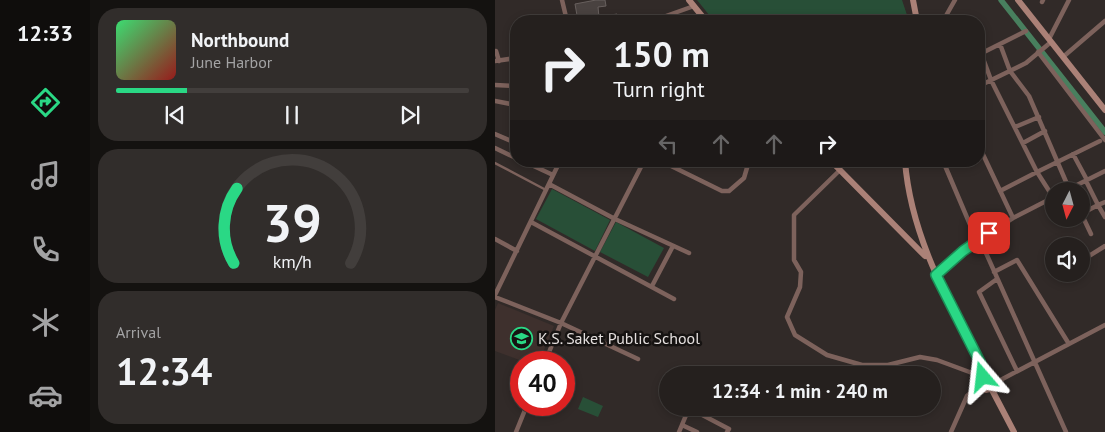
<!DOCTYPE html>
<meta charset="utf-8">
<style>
body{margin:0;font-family:"PT Sans",sans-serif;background:#312d2b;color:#f1f3f6;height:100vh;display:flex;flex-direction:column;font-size:19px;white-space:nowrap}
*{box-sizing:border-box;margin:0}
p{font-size:16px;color:#a3a3a4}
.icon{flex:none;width:28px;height:28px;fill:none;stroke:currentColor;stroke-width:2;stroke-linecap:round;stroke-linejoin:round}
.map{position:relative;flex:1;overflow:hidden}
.sheet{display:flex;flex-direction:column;gap:8px;padding:8px;background:#141210;width:405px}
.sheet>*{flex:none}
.guide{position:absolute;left:15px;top:15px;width:475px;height:152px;border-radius:20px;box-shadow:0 2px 8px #0003,0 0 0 1px #423e3c;background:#25201e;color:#f1f3f6;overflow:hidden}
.needle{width:32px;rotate:186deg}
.controls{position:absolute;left:550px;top:182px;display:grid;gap:10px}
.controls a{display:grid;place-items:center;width:45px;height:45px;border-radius:50%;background:#25201e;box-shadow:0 2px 8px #0003,0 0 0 1px #423e3c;font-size:25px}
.speed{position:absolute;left:15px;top:351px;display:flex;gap:10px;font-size:25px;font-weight:700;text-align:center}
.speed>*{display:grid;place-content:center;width:65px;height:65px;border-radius:50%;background:#25201e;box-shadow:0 2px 8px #0003,0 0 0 1px #423e3c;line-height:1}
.speed .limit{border:8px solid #d22;background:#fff;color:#111}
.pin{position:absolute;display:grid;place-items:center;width:42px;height:42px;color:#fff;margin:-21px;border-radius:10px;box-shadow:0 2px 8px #0006}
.me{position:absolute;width:55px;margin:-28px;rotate:343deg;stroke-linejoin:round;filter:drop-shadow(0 0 4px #0008)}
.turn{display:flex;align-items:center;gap:18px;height:105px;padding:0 20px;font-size:22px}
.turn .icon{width:65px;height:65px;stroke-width:2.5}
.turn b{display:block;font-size:35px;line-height:42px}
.lanes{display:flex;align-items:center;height:48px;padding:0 20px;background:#0003;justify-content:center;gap:25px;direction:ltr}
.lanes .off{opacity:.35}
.big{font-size:38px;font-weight:700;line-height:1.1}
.sheet .widget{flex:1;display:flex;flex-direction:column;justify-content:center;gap:8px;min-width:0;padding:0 18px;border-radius:20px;background:#312d2b}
.sheet .dial{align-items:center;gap:0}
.dial svg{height:130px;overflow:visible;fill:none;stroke:#423e3c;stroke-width:7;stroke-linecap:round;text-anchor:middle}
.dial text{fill:#f1f3f6;stroke:none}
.song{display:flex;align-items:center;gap:15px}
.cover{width:60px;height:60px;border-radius:8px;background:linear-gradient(135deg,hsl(140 70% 55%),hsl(0 70% 35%))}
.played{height:5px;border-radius:2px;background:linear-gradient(90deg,#2ad885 20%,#423e3c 20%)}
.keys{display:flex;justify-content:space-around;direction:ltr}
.trip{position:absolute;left:164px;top:366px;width:282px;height:50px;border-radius:25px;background:#25201e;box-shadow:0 2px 8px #0003,0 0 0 1px #423e3c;font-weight:700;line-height:50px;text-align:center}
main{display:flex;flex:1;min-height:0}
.tab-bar{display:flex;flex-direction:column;width:90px;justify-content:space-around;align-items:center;background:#0f0d0c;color:#a3a3a4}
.tab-bar .icon{width:35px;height:35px}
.tab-bar .on{color:#2ad885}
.tab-bar b{font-size:22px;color:#f1f3f6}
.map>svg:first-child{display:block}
</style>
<main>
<nav class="tab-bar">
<b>12:33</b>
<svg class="icon on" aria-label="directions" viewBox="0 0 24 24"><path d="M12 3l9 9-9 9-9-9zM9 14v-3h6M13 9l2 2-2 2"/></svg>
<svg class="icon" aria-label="music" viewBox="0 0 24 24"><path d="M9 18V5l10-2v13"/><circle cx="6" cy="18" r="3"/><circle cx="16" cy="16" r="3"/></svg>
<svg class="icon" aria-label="phone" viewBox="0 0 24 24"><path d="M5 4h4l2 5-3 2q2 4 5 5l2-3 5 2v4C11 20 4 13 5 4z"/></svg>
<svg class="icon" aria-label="climate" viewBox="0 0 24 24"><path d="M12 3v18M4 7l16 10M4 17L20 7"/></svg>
<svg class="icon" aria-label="car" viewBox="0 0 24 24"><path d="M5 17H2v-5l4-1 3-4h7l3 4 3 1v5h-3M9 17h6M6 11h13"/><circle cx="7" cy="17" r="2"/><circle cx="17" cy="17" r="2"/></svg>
</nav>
<section class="sheet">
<div class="widget">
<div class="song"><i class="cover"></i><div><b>Northbound</b><p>June Harbor</p></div></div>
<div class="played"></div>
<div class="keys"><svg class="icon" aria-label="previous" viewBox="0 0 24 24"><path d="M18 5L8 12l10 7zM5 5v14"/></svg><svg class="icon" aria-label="pause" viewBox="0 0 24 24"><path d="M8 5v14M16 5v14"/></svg><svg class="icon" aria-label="next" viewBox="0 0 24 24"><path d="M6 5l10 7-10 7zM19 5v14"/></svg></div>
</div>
<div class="widget dial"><svg viewBox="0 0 100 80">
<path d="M14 69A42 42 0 1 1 86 69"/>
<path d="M14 69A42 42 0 0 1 16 23" stroke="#2ad885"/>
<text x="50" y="56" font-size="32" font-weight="700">39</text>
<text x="50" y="72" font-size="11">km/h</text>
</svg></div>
<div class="widget"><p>Arrival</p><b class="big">12:34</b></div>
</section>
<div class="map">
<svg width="610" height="432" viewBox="0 0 610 432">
<rect width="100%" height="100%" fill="#312a28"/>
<path fill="#3e302d" d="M 3,303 L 59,326 L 44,362 L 30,362 L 0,351 L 0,310 Z"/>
<path fill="#284f37" d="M 202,0 L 407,0 L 414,21 L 219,21 Z
M 57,189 L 115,220 L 100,251 L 41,219 Z
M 121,222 L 169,248 L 153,277 L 105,252 Z
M 88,397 L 108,406 L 103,417 L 83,409 Z"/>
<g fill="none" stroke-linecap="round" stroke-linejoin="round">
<path stroke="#487f5e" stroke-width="5.5" d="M 506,0 L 610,132"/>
</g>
<path fill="#494240" stroke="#68605e" d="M 101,0 L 110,0 L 111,6 L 103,7 L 104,17 L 122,14 L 123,21 L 83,21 L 80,4 Z"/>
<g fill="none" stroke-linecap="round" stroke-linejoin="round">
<path stroke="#7d625c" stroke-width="2.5" d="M 0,163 L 51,190"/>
<path stroke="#7d625c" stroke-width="4.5" d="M 67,0 L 72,21
M 547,2 L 548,0
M 157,21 L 199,6
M 448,21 L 460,0
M 554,39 L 574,0
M 505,44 L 515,71 L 534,96 L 575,191
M 1,51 L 4,61
M 543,52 L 610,140
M 486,53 L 496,80 L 542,172 L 605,141
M 485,54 L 531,31
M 568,57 L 610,21
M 0,61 L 21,58
M 0,85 L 21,86
M 484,86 L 531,63 L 556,42
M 0,101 L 21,105
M 520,127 L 544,117
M 0,134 L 21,143
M 528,143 L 550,131
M 484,146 L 518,218
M 0,148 L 21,158
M 578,154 L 592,180
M 28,161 L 58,175
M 166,161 L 227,191 L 234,191 L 249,178 L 254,161
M 448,161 L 482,241 L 491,253 L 571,432
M 345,170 L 299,215 L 299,260 L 306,272 L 305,287 L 292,317 L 300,335 L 332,355 L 367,365 L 393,365 L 425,357 L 442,360 L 488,377
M 591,181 L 603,205 L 610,202
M 54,184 L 120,219 L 194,253
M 505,191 L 542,172 L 558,197
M 570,191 L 610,171
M 586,213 L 596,234
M 586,214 L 603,205 L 610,217
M 573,221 L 576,219
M 36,222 L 179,299
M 0,239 L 22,251
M 586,261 L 610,246
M 499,272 L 522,260 L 574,344
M 441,275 L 482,241 L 518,218 L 559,197
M 502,279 L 484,292 L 522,371
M 157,286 L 178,246
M 0,295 L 65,161
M 0,297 L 66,323 L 143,359
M 50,362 L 66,323 L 149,161
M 498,384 L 610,325
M 194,408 L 234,429 L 232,432
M 187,425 L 202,432
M 21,432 L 32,405
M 184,432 L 194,408
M 456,432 L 472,396 L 484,385"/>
<path stroke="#ab8177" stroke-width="6" d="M 194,0 L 211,21
M 418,0 L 422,21
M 523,0 L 610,110
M 336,161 L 430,256
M 410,161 C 416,240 457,307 492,376
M484 383a7 7 0 1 1 14 0a7 7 0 1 1-14 0Z
M 496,388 L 519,432"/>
</g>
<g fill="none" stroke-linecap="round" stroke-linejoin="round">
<defs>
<path id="route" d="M 488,377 L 492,376 L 441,275 L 468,251 L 494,233"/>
</defs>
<use href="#route" stroke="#1b8c56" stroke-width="12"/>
<use href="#route" stroke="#2ad885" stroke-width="9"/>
</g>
<defs>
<symbol id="school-ring" viewBox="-11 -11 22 22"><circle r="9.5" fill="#161312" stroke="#2ad885" stroke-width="1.5"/><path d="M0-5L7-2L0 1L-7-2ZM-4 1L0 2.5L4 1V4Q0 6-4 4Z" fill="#2ad885"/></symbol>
</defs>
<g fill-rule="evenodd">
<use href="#school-ring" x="14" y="326" width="25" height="25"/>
</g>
<g text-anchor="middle" stroke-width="5" stroke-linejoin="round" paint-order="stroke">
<g font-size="16" fill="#e4dfde" stroke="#161312" text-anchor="start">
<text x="43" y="344">K.S. Saket Public School</text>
</g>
</g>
</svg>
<div class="controls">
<a><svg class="needle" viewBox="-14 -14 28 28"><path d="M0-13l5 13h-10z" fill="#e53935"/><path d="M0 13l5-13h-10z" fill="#a3a3a4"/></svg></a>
<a><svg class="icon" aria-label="sound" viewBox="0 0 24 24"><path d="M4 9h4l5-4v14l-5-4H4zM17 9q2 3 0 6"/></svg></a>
</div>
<div class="speed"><div class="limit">40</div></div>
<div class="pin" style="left:494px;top:233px;background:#d93025"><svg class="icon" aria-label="arrive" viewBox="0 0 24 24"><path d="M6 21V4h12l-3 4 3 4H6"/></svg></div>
<svg class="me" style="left:488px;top:377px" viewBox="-20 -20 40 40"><path d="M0-17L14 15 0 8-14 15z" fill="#2ad885" stroke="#fff" stroke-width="4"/></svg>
<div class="trip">12:34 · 1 min · 240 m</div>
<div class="guide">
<div class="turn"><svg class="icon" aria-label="right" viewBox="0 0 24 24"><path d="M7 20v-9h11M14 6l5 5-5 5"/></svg><div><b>150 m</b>Turn right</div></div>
<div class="lanes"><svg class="icon off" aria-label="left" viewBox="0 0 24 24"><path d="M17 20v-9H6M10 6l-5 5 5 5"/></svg><svg class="icon off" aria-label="ahead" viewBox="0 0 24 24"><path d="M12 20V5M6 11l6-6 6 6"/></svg><svg class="icon off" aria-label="ahead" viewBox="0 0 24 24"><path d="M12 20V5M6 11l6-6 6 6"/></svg><svg class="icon" aria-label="right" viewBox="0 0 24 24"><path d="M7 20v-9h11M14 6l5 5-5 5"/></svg></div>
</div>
</div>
</main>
